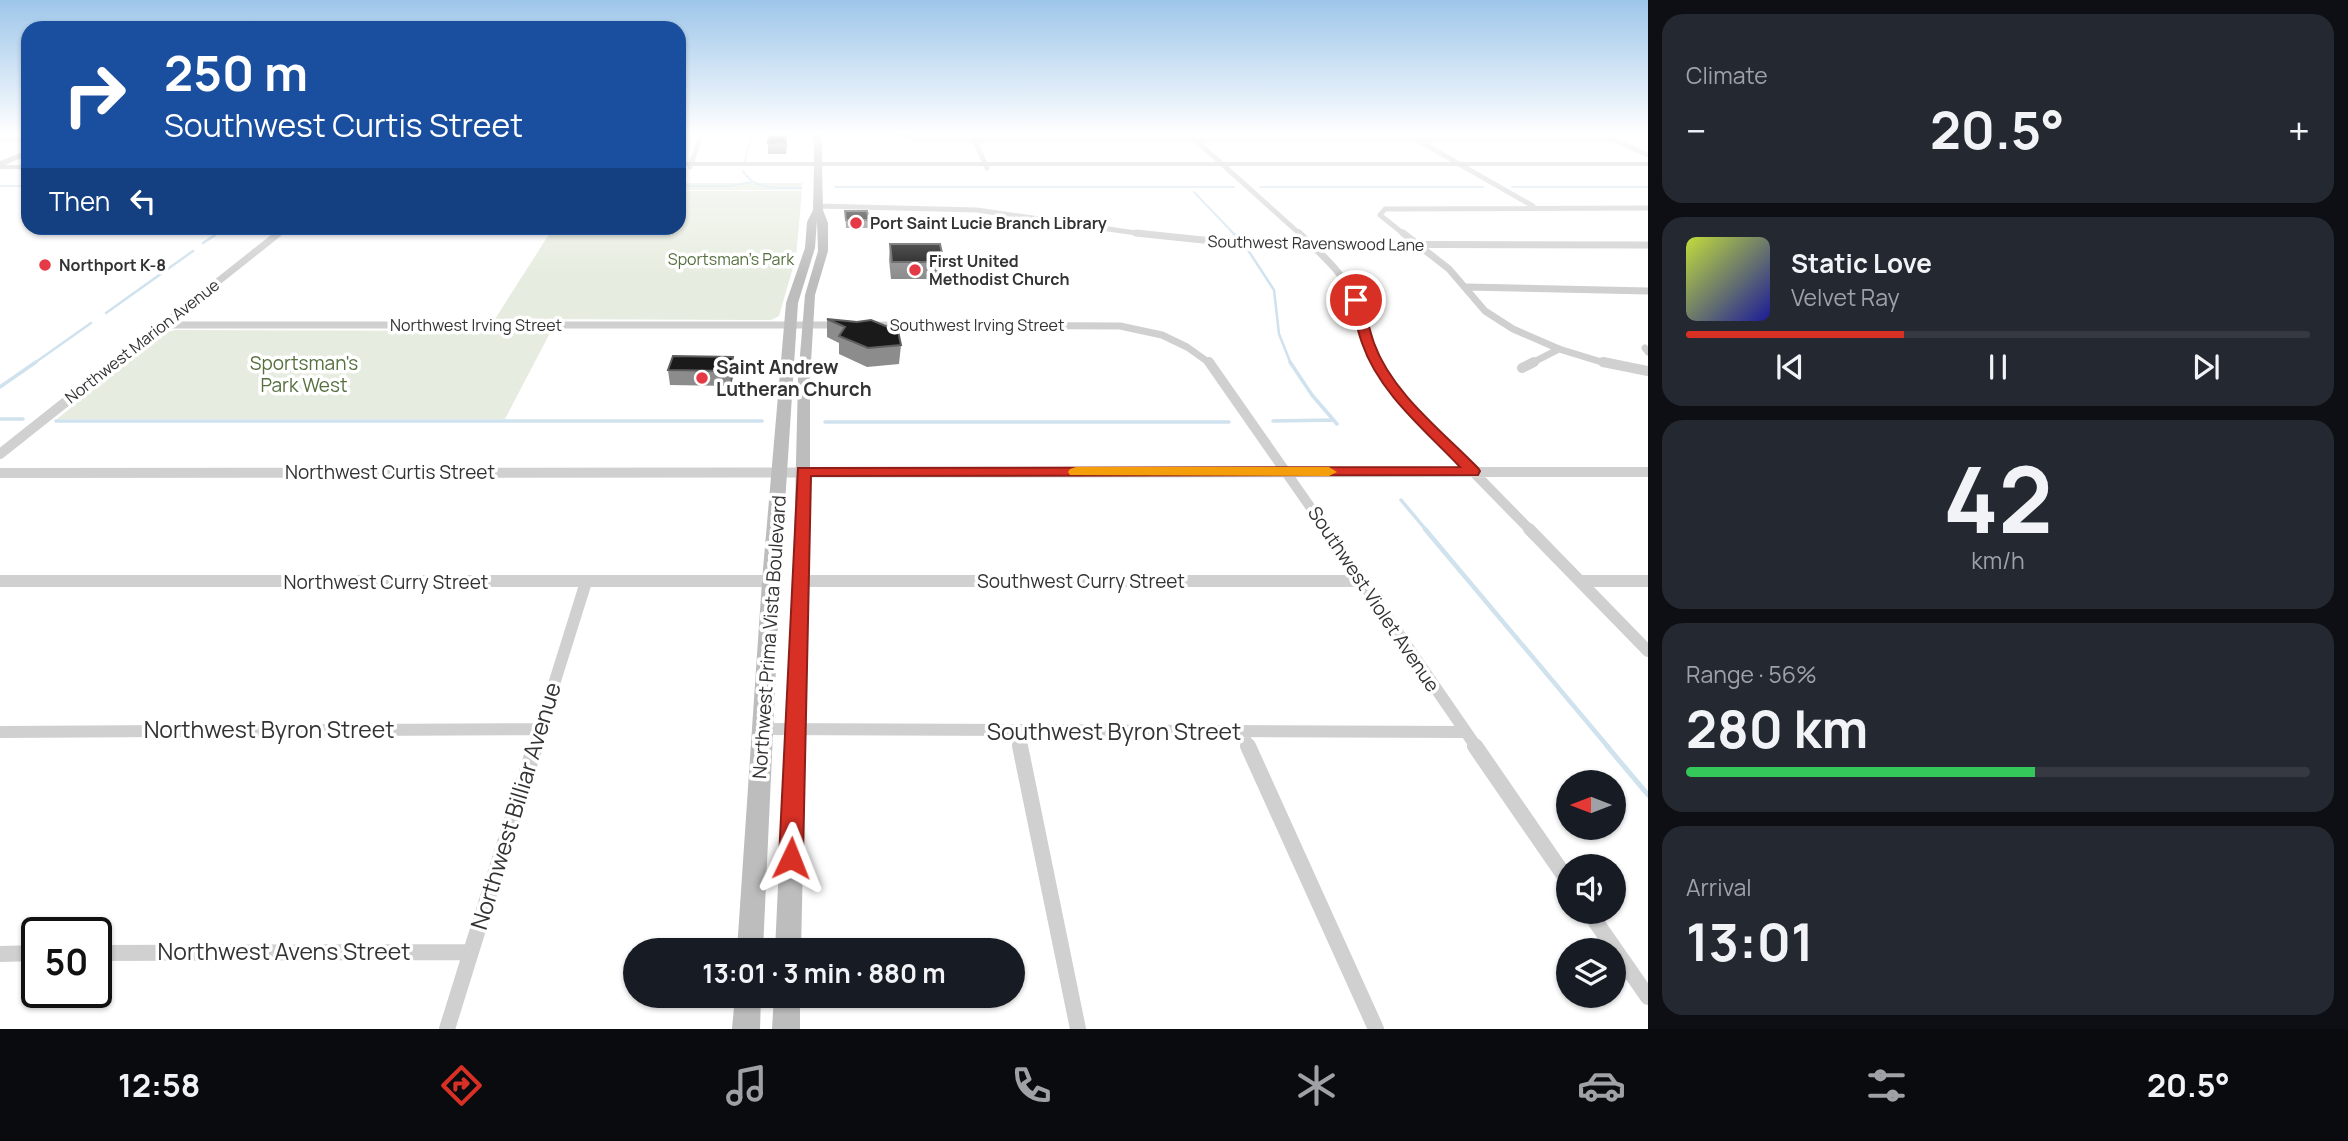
<!DOCTYPE html>
<meta charset="utf-8">
<style>
body{margin:0;font-family:Manrope,sans-serif;background:#242831;color:#f1f3f6;height:100vh;display:flex;flex-direction:column;font-size:26px;white-space:nowrap}
*{box-sizing:border-box;margin:0}
p{font-size:23px;color:#9ea1a6}
.icon{flex:none;width:38px;height:38px;fill:none;stroke:currentColor;stroke-width:2;stroke-linecap:round;stroke-linejoin:round}
.map{position:relative;flex:1;overflow:hidden}
.details{display:flex;flex-direction:column;gap:14px;padding:14px;background:#0d0f14;width:700px}
.details>*{flex:none}
.banner{position:absolute;left:21px;top:21px;width:665px;height:214px;border-radius:21px;box-shadow:0 2px 5px #0004;background:#1a4fa0;color:#fff;overflow:hidden}
.needle{width:46px;rotate:270deg}
.tools{position:absolute;left:1556px;top:770px;display:grid;gap:14px}
.tools a{display:grid;place-items:center;width:70px;height:70px;border-radius:50%;background:#171b24;box-shadow:0 2px 5px #0004;font-size:35px}
.speed{position:absolute;left:21px;top:917px;display:flex;gap:14px;font-size:35px;font-weight:700;text-align:center}
.speed>*{display:grid;place-content:center;width:91px;height:91px;border-radius:50%;background:#171b24;box-shadow:0 2px 5px #0004;line-height:1}
.speed .limit{border:4px solid #111;border-radius:10px;background:#fff;color:#111}
.pin{position:absolute;display:grid;place-items:center;width:60px;height:60px;color:#fff;margin:-30px;border:4px solid #fff;border-radius:50%;box-shadow:0 2px 7px #0007}
.me{position:absolute;width:77px;margin:-38px;rotate:2deg;stroke-linejoin:round;filter:drop-shadow(0 0 5px #0008)}
.turn{display:flex;align-items:center;gap:24px;height:147px;padding:0 28px;font-size:32px}
.turn .icon{width:91px;height:91px;stroke-width:2.5}
.turn b{display:block;font-size:49px;line-height:60px}
.then{display:flex;align-items:center;height:66px;padding:0 28px;background:#0003;gap:14px;font-size:26px}
.big{font-size:52px;font-weight:700;line-height:1.1}
.details .widget{flex:1;display:flex;flex-direction:column;justify-content:center;gap:10px;min-width:0;padding:0 24px;border-radius:21px;background:#242831}
.details .dial{align-items:center;gap:0}
.dial b{font-size:91px;line-height:1}
.song{display:flex;align-items:center;gap:21px}
.cover{width:84px;height:84px;border-radius:10px;background:linear-gradient(135deg,hsl(70 70% 55%),hsl(240 70% 35%))}
.played{height:7px;border-radius:4px;background:linear-gradient(90deg,#d93025 35%,#363941 35%)}
.keys{display:flex;justify-content:space-around;direction:ltr}
.heat{display:flex;justify-content:space-between;align-items:center;font-size:38px;direction:ltr}
.charge{height:10px;border-radius:5px;background:linear-gradient(90deg,#34c759 56%,#363941 0)}
.trip{position:absolute;left:623px;top:938px;width:402px;height:70px;border-radius:35px;background:#171b24;box-shadow:0 2px 5px #0004;font-weight:700;line-height:70px;text-align:center}
.tab-bar{display:flex;height:112px;justify-content:space-around;align-items:center;background:#090b0e;color:#9ea1a6}
.tab-bar .icon{width:49px;height:49px}
.tab-bar .selected{color:#d93025}
.tab-bar b{font-size:32px;color:#f1f3f6}
main{display:flex;flex:1;min-height:0}
.map>svg:first-child{display:block}
</style>
<main>
<div class="map">
<svg width="1648" height="1029" viewBox="0 0 1648 1029">
<rect width="100%" height="100%" fill="#fff"/>
<path fill="#e6ecdf" d="M 679,183 L 802,183 L 802,190 L 679,190 Z
M 679,191 L 802,191 L 796,257 L 779,316 L 771,320 L 495,319 L 553,228 L 679,228 Z
M 175,330 L 550,331 L 551,331 L 505,419 L 57,419 L 161,334 Z"/>
<g fill="none" stroke-linecap="round" stroke-linejoin="round">
<path stroke="#cfe2ee" stroke-width="2" d="M 745,161 L 751,135
M 743,171 C 754,191 781,188 801,188
M 0,186 L 28,186
M 679,186 L 731,186 L 751,182
M 835,187 L 1234,187
M 1260,187 L 1483,187
M 1512,187 L 1648,187
M 1194,192 L 1235,235
M 215,235 L 225,228"/>
<path stroke="#cfe2ee" stroke-width="2.5" d="M 1233,233 L 1239,239
M 203,243 L 218,233
M 1248,250 L 1274,290 L 1279,334 L 1291,364
M 106,313 L 193,251
M 33,364 L 91,323"/>
<path stroke="#cfe2ee" stroke-width="3.5" d="M 1290,362 L 1312,395 L 1337,424
M 0,387 L 36,362
M 0,419 L 23,419
M 56,421 L 762,421
M 1273,421 L 1333,420
M 825,422 L 1229,422
M 1401,500 L 1427,531"/>
<path stroke="#cfe2ee" stroke-width="4.5" d="M 1425,529 L 1609,748"/>
<path stroke="#cfe2ee" stroke-width="5" d="M 1607,746 L 1648,795"/>
<path stroke="#d0d0d0" stroke-width="5" d="M 901,135 L 916,140 L 1614,140
M 972,135 L 987,168
M 1607,137 L 1648,155
M 1193,138 L 1301,235
M 0,139 L 28,139
M 1419,141 L 1533,206
M 690,167 L 701,135
M 818,206 L 977,210 L 1150,235
M 276,235 L 285,228
M 1405,235 L 1380,215 L 1385,209 L 1648,208"/>
<path stroke="#d0d0d0" stroke-width="7" d="M 1136,233 L 1241,244 L 1648,245
M 1299,233 C 1320,253 1344,273 1356,301 C 1364,321 1368,343 1377,364
M 1403,233 L 1449,269 L 1485,311 L 1513,329 L 1559,349 L 1608,364
M 1467,287 L 1648,291
M 162,325 L 838,325
M 868,325 L 1120,326 L 1162,335 L 1187,347 L 1211,364
M 1645,348 L 1648,352
M 114,364 L 279,233
M 1530,364 L 1559,349"/>
<path stroke="#d0d0d0" stroke-width="10" d="M 1209,362 L 1327,531
M 1377,362 L 1401,398 L 1531,531
M 1603,362 L 1648,371
M 1522,368 L 1534,362
M 0,454 L 116,362
M 0,473 L 1648,472"/>
<path stroke="#d0d0d0" stroke-width="12" d="M 1326,529 L 1477,748
M 1529,529 L 1648,651
M 0,581 L 771,581
M 801,581 L 1362,581
M 1580,581 L 1648,581
M 763,729 L 1465,732
M 0,732 L 539,729
M 1017,732 L 1020,748
M 1242,732 L 1249,748
M 534,748 L 586,582"/>
<path stroke="#d0d0d0" stroke-width="16" d="M 1020,746 L 1078,1029
M 1248,746 L 1376,1029
M 1475,746 L 1568,881
M 1589,912 L 1648,997
M 96,953 L 471,952
M 0,954 L 37,953
M 447,1029 L 535,746"/>
<path fill="#bdbdbd" fill-rule="evenodd" d="M 814,135 L 822,135 L 822,162 L 1648,162 L 1648,166 L 822,166 L 823,210 L 828,223 L 828,251 L 815,295 L 810,379 L 810,546 L 801,950 L 775,950 L 794,546 L 798,379 L 805,295 L 818,251 L 817,220 L 815,248 L 798,303 L 780,581 L 763,950 L 737,950 L 762,581 L 786,303 L 805,248 L 807,222 L 813,210 L 814,166 L 679,166 L 679,162 L 814,162 Z
M 28,150 L 28,155 L 5,165 L 28,165 L 28,169 L 0,169 L 0,161 Z
M 735,996 L 761,996 L 760,1029 L 732,1029 Z
M 774,996 L 800,996 L 800,1029 L 772,1029 Z"/>
</g>
<path fill="#8c8c8c" d="M 769,135 L 787,144 L 786,154 L 768,154 L 768,143 Z
M 845,211 L 869,220 L 868,228 L 846,228 Z
M 890,244 L 944,262 L 942,279 L 891,279 L 889,260 Z
M 827,319 L 901,345 L 899,364 L 867,367 L 839,354 L 839,343 L 827,337 Z
M 733,357 L 734,371 L 731,386 L 670,385 L 668,370 Z"/>
<path fill="#5f5f5f" d="M 733,357 L 734,371 L 731,386 L 730,371 Z"/>
<path fill="#1a1a1a" stroke="#5f5f5f" stroke-width="2" d="M 769,135 L 786,135 L 786,143 L 768,143 Z
M 845,211 L 867,211 L 869,220 L 846,220 Z
M 890,244 L 940,244 L 944,262 L 892,262 Z
M 827,319 L 857,322 L 871,320 L 898,331 L 901,345 L 868,348 L 839,336 L 845,327 Z
M 673,356 L 733,357 L 730,371 L 668,370 Z"/>
<linearGradient id="sky" x2="0" y2="1"><stop stop-color="#9ec6ea"/><stop offset="0.48" stop-color="#fff"/><stop offset="1" stop-color="#fff" stop-opacity="0"/></linearGradient>
<rect width="1648" height="279" fill="url(#sky)"/>
<path fill="#d93025" stroke="#8d1f18" stroke-width="2" d="M 1356,297 L 1362,300 C 1366,314 1369,329 1374,343 C 1392,393 1442,431 1478,468 L 1480,471 L 1478,475 L 811,476 L 803,858 L 799,866 L 791,869 L 782,866 L 779,858 L 798,468 L 1460,467 C 1425,430 1379,393 1362,343 C 1357,329 1354,315 1351,300 Z"/>
<path fill="#f59e0b" d="M 1076,467 L 1329,467 L 1337,472 L 1329,476 L 1070,475 L 1068,472 L 1070,469 Z"/>
<g fill="#e63946" stroke="#fff" stroke-width="2.5">
<circle cx="856" cy="223" r="7"/>
<circle cx="45" cy="265" r="7"/>
<circle cx="915" cy="270" r="7"/>
<circle cx="702" cy="378" r="7"/>
</g>
<g text-anchor="middle" stroke-width="7" stroke-linejoin="round" paint-order="stroke">
<g font-size="16" font-weight="bold" fill="#333" stroke="#fff" text-anchor="start">
<text x="870" y="229">Port Saint Lucie Branch Library</text>
<text x="929" y="267">First United<tspan x="929" dy="18">Methodist Church</tspan></text>
<text x="59" y="271">Northport K-8</text>
</g>
<g font-size="16" fill="#333" stroke="#fff">
<text transform="translate(1316 243) rotate(1)" y="6">Southwest Ravenswood Lane</text>
<text x="476" y="331">Northwest Irving Street</text>
<text x="977" y="331">Southwest Irving Street</text>
<text transform="translate(142 341) rotate(-38)" y="6">Northwest Marion Avenue</text>
</g>
<g font-size="16" fill="#56703f" stroke="#fff">
<text x="731" y="265">Sportsman's Park</text>
</g>
<g font-size="19" fill="#56703f" stroke="#fff">
<text x="304" y="370">Sportsman's<tspan x="304" dy="22">Park West</tspan></text>
</g>
<g font-size="19" font-weight="bold" fill="#333" stroke="#fff" text-anchor="start">
<text x="716" y="374">Saint Andrew<tspan x="716" dy="22">Lutheran Church</tspan></text>
</g>
<g font-size="19" fill="#333" stroke="#fff">
<text x="390" y="479">Northwest Curtis Street</text>
<text x="1081" y="588">Southwest Curry Street</text>
<text x="386" y="589">Northwest Curry Street</text>
<text transform="translate(1374 599) rotate(56)" y="7">Southwest Violet Avenue</text>
<text transform="translate(769 637) rotate(-86)" y="7">Northwest Prima Vista Boulevard</text>
</g>
<g font-size="23" fill="#333" stroke="#fff">
<text x="269" y="738">Northwest Byron Street</text>
<text x="1114" y="740">Southwest Byron Street</text>
<text transform="translate(516 806) rotate(-73)" y="8">Northwest Billiar Avenue</text>
<text x="284" y="960">Northwest Avens Street</text>
</g>
</g>
</svg>
<div class="tools">
<a><svg class="needle" viewBox="-14 -14 28 28"><path d="M0-13l5 13h-10z" fill="#e53935"/><path d="M0 13l5-13h-10z" fill="#9ea1a6"/></svg></a>
<a><svg class="icon" aria-label="sound" viewBox="0 0 24 24"><path d="M4 9h4l5-4v14l-5-4H4zM17 9q2 3 0 6"/></svg></a>
<a><svg class="icon" aria-label="layers" viewBox="0 0 24 24"><path d="M12 4l9 5-9 5-9-5zM3 14l9 5 9-5"/></svg></a>
</div>
<div class="speed"><div class="limit">50</div></div>
<div class="pin" style="left:1356px;top:300px;background:#d93025"><svg class="icon" aria-label="arrive" viewBox="0 0 24 24"><path d="M6 21V4h12l-3 4 3 4H6"/></svg></div>
<svg class="me" style="left:791px;top:858px" viewBox="-20 -20 40 40"><path d="M0-17L14 15 0 8-14 15z" fill="#d93025" stroke="#fff" stroke-width="4"/></svg>
<div class="trip">13:01 · 3 min · 880 m</div>
<div class="banner">
<div class="turn"><svg class="icon" aria-label="right" viewBox="0 0 24 24"><path d="M7 20v-9h11M14 6l5 5-5 5"/></svg><div><b>250 m</b>Southwest Curtis Street</div></div>
<div class="then">Then<svg class="icon" aria-label="left" viewBox="0 0 24 24"><path d="M17 20v-9H6M10 6l-5 5 5 5"/></svg></div>
</div>
</div>
<section class="details">
<div class="widget"><p>Climate</p>
<div class="heat"><a>−</a><b class="big">20.5°</b><a>+</a></div>
</div>
<div class="widget">
<div class="song"><i class="cover"></i><div><b>Static Love</b><p>Velvet Ray</p></div></div>
<div class="played"></div>
<div class="keys"><svg class="icon" aria-label="previous" viewBox="0 0 24 24"><path d="M18 5L8 12l10 7zM5 5v14"/></svg><svg class="icon" aria-label="pause" viewBox="0 0 24 24"><path d="M8 5v14M16 5v14"/></svg><svg class="icon" aria-label="next" viewBox="0 0 24 24"><path d="M6 5l10 7-10 7zM19 5v14"/></svg></div>
</div>
<div class="widget dial"><b>42</b><p>km/h</p></div>
<div class="widget"><p>Range · 56%</p><b class="big">280 km</b><div class="charge"></div></div>
<div class="widget"><p>Arrival</p><b class="big">13:01</b></div>
</section>
</main>
<nav class="tab-bar">
<b>12:58</b>
<svg class="icon selected" aria-label="directions" viewBox="0 0 24 24"><path d="M12 3l9 9-9 9-9-9zM9 14v-3h6M13 9l2 2-2 2"/></svg>
<svg class="icon" aria-label="music" viewBox="0 0 24 24"><path d="M9 18V5l10-2v13"/><circle cx="6" cy="18" r="3"/><circle cx="16" cy="16" r="3"/></svg>
<svg class="icon" aria-label="phone" viewBox="0 0 24 24"><path d="M5 4h4l2 5-3 2q2 4 5 5l2-3 5 2v4C11 20 4 13 5 4z"/></svg>
<svg class="icon" aria-label="climate" viewBox="0 0 24 24"><path d="M12 3v18M4 7l16 10M4 17L20 7"/></svg>
<svg class="icon" aria-label="car" viewBox="0 0 24 24"><path d="M5 17H2v-5l4-1 3-4h7l3 4 3 1v5h-3M9 17h6M6 11h13"/><circle cx="7" cy="17" r="2"/><circle cx="17" cy="17" r="2"/></svg>
<svg class="icon" aria-label="filters" viewBox="0 0 24 24"><path d="M4 7h16M4 17h16"/><circle cx="9" cy="7" r="2"/><circle cx="15" cy="17" r="2"/></svg>
<b>20.5°</b>
</nav>
